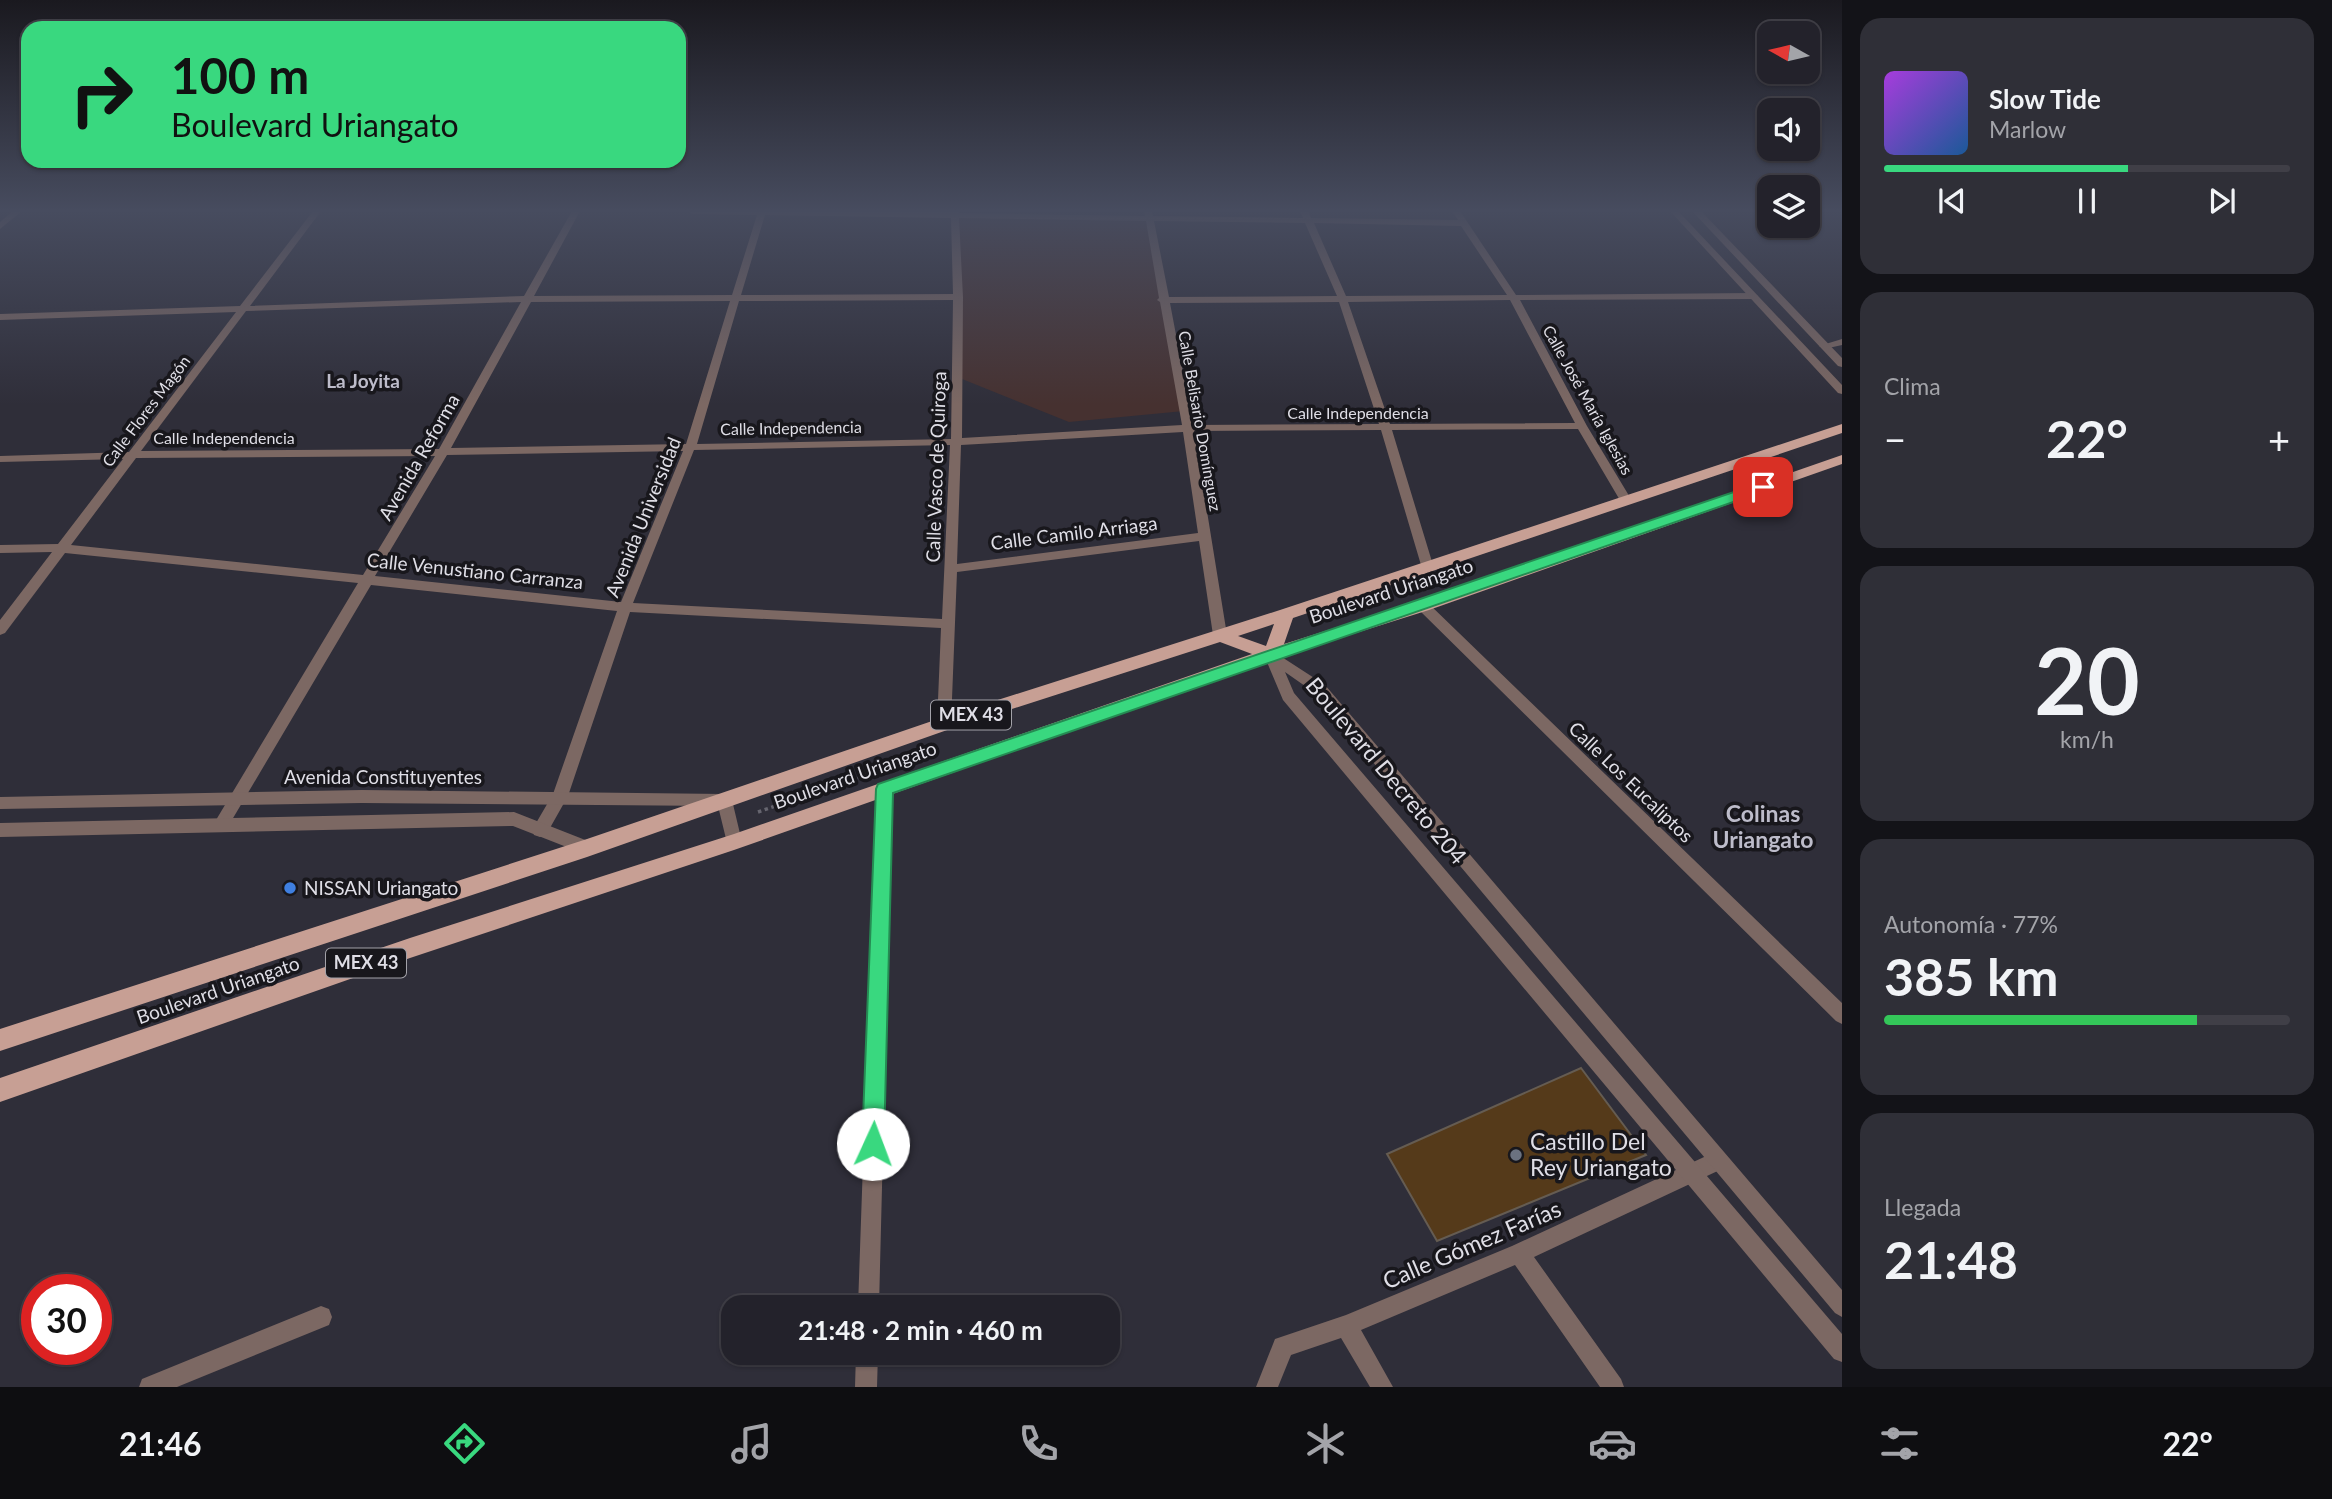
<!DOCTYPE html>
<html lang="es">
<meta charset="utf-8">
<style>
body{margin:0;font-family:Lato,sans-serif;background:#2f2f37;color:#f1f3f6;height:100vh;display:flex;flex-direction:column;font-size:26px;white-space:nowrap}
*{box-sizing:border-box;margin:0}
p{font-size:23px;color:#a3a4a9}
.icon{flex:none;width:38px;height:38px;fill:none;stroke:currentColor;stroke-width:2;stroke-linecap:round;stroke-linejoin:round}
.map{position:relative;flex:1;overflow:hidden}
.sheet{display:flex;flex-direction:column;gap:18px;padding:18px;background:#131318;width:490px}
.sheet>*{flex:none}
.banner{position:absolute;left:21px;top:21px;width:665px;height:147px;border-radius:21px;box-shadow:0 2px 5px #0004,0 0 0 2px #403f47;background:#39d87f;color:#111;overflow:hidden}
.needle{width:46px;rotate:278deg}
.buttons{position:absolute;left:1757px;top:21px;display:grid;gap:14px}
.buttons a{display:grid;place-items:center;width:63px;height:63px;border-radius:14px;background:#23222b;box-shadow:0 2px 5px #0004,0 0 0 2px #403f47;font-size:35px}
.speed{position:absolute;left:21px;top:1274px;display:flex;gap:14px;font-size:35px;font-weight:700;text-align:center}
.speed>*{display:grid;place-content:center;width:91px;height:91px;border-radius:50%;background:#23222b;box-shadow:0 2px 5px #0004,0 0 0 2px #403f47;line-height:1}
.speed .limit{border:10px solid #d22;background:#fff;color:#111}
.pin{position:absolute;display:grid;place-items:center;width:60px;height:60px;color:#fff;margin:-30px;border-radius:14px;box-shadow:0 4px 10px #0006}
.me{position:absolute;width:77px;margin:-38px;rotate:2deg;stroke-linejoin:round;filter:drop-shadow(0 0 5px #0008)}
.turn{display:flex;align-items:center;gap:24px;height:147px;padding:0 35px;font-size:32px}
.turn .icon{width:91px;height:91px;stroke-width:2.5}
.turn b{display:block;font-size:49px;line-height:60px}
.big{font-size:52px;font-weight:700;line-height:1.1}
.sheet .card{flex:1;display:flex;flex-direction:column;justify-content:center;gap:10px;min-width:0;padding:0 24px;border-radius:21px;background:#2f2f37}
.sheet .dial{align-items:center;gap:0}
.dial b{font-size:91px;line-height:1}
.song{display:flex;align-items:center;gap:21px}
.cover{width:84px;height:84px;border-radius:10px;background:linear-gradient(135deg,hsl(280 70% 55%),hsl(210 70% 35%))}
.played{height:7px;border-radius:4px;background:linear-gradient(90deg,#39d87f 60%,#403f47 60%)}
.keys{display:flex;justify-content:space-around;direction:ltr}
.heat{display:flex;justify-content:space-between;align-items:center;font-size:38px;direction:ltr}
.charge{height:10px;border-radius:5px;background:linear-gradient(90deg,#34c759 77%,#403f47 0)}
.trip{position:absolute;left:721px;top:1295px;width:399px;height:70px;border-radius:21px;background:#23222b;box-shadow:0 2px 5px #0004,0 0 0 2px #403f47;font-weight:700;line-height:70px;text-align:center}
.dock{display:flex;height:112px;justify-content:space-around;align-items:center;background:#0e0e11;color:#a3a4a9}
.dock .icon{width:49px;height:49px}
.dock .selected{color:#39d87f}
.dock b{font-size:32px;color:#f1f3f6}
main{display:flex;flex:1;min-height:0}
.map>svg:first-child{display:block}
</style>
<main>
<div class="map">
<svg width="1842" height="1387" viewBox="0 0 1842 1387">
<rect width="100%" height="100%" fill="#2f2e39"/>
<path fill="#463130" d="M 956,216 L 1150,218 L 1184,411 L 1069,422 L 957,377 Z"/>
<path fill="#553a1a" stroke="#655c52" stroke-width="2" d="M 1581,1068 L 1646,1155 L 1437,1241 L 1387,1154 Z"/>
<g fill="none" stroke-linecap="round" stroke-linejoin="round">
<path stroke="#66656f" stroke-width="3.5" stroke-dasharray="3.5 3.5" stroke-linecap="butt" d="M 758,812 L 877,771"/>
<path fill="#7c6863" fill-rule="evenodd" d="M 13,211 L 22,211 L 0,229 L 0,222 Z
M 313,211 L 321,211 L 250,306 L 524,296 L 572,211 L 580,211 L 534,296 L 732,295 L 757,215 L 692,214 L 688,211 L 959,211 L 959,213 L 1145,216 L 1144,211 L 1152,211 L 1153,216 L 1303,218 L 1300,211 L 1308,211 L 1311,218 L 1458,220 L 1452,211 L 1460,211 L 1516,295 L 1753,293 L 1758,296 L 1753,299 L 1520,300 L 1587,426 L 1631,499 L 1629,502 L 1621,502 L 1578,429 L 1392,430 L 1433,565 L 1427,569 L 1421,565 L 1381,430 L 1194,431 L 1227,635 L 1225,638 L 1215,638 L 1213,635 L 1199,541 L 957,572 L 951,724 L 949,728 L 939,728 L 937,724 L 941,628 L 630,612 L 568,796 L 546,835 L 540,837 L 534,835 L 532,830 L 553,794 L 617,611 L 371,585 L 226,830 L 221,832 L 216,830 L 213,825 L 216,820 L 358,583 L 65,553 L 5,633 L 0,635 L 0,620 L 52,552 L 0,553 L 0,545 L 58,544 L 123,459 L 0,462 L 0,456 L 129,452 L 236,312 L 0,320 L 0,314 L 240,306 ZM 765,215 L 951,218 L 953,294 L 741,295 ZM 959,218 L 1146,221 L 1159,298 L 1157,300 L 1160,302 L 1182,425 L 962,438 L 963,297 ZM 1154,221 L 1305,223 L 1337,296 L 1169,297 ZM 1314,223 L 1461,226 L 1507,295 L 1346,296 ZM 953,300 L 951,439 L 697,444 L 739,301 ZM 1510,300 L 1575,423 L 1390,424 L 1348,302 ZM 730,301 L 686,444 L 451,448 L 531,302 ZM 521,302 L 439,449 L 141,451 L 246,311 ZM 1339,302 L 1379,424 L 1193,425 L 1170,303 ZM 1183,432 L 1198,533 L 957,564 L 961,445 ZM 950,445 L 942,619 L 633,603 L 694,450 ZM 683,451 L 621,602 L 375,576 L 447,455 ZM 435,456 L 363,575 L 71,545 L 136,458 Z
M 1842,339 L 1842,345 L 1824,349 L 1819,346 Z
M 1423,601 L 1428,603 L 1842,1003 L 1842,1024 L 1836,1021 L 1418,609 L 1417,606 Z
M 884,783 L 889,785 L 892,789 L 879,1307 L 858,1307 L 876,789 L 879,785 Z
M 1717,1151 L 1724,1154 L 1727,1161 L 1724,1168 L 1534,1257 L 1621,1379 L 1624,1387 L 1600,1387 L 1515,1265 L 1361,1330 L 1393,1387 L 1370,1387 L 1341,1338 L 1291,1355 L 1278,1387 L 1256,1387 L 1275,1339 L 1346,1315 L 1512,1246 Z
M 321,1306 L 329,1309 L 332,1317 L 329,1325 L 177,1387 L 139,1387 L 142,1379 Z
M 856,1353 L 878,1353 L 877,1387 L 855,1387 Z"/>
<path fill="#7c6863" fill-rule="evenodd" d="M 1670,211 L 1678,211 L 1842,385 L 1842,394 L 1838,393 Z
M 1692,211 L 1701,211 L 1842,358 L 1842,367 L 1838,366 Z
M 1271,650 L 1325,685 L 1842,1290 L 1842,1317 L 1835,1313 L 1315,693 L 1285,672 L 1294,693 L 1842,1334 L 1842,1362 L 1834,1359 L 1283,700 L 1264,655 Z
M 362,790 L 724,794 L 729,796 L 732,800 L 742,842 L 740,847 L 734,849 L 728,847 L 718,806 L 362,803 L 0,809 L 0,797 Z
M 514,812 L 593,843 L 595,848 L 593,853 L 587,855 L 513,826 L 0,837 L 0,823 Z"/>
<path fill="#c79f94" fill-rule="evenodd" d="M 1842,424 L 1842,433 L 1293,618 L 1284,644 L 1417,602 L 1842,455 L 1842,464 L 1429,610 L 1286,655 L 734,850 L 410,958 L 0,1102 L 0,1078 L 410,938 L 734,834 L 1252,654 L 1220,642 L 950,729 L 587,857 L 0,1051 L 0,1029 L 587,839 L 938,719 L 1280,610 ZM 1274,624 L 1266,646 L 1238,636 Z"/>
</g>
<linearGradient id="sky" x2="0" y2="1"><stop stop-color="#1a191f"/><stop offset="0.52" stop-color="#474c5f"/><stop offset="1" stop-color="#474c5f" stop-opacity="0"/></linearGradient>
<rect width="1842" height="405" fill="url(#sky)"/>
<path fill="#39d87f" stroke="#258c53" stroke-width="2" d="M 1763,482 L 1770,487 L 1768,490 L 893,793 L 884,1144 L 881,1151 L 873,1155 L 866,1151 L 862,1144 L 876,789 L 878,784 Z"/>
<circle fill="#3f7fe0" stroke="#18171c" stroke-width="2.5" cx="290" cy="888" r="7"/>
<circle fill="#6b7280" stroke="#18171c" stroke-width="2.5" cx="1516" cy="1155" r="7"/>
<g text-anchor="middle" stroke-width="7" stroke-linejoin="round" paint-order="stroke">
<g font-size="16" fill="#dfdee6" stroke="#18171c">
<text transform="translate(1588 400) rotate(61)" y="6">Calle José María Iglesias</text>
<text transform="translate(146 411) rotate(-53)" y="6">Calle Flores Magón</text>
<text x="1358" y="419">Calle Independencia</text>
<text transform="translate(1200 421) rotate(80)" y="6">Calle Belisario Domínguez</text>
<text transform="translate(791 428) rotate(-1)" y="6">Calle Independencia</text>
<text x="224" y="444">Calle Independencia</text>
</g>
<g fill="#18171c" stroke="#a3a2a9" stroke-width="2">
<rect x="931" y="700.5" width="80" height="29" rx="5"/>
<rect x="326" y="948.5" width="80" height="29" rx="5"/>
</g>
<g font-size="18" font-weight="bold" fill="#dfdee6">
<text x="971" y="721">MEX 43</text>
<text x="366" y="969">MEX 43</text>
</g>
<g font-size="19" font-weight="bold" fill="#bdbcca" stroke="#18171c">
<text x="363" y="388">La Joyita</text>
</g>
<g font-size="19" fill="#dfdee6" stroke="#18171c">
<text transform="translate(419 457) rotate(-60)" y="7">Avenida Reforma</text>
<text transform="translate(936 467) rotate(-88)" y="7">Calle Vasco de Quiroga</text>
<text transform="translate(643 517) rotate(-68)" y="7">Avenida Universidad</text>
<text transform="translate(1074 533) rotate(-7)" y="7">Calle Camilo Arriaga</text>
<text transform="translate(475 571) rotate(6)" y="7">Calle Venustiano Carranza</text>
<text transform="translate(1391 591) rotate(-18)" y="7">Boulevard Uriangato</text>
<text transform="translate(855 775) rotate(-19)" y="7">Boulevard Uriangato</text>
<text x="383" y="784">Avenida Constituyentes</text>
<text transform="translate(1631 782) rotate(44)" y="7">Calle Los Eucaliptos</text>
<text transform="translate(218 990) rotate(-19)" y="7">Boulevard Uriangato</text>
</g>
<g font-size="19" fill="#dfdee6" stroke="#18171c" text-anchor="start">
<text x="304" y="895">NISSAN Uriangato</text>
</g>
<g font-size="23" fill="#dfdee6" stroke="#18171c">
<text transform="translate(1386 771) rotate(50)" y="8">Boulevard Decreto 204</text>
<text transform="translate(1472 1245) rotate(-23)" y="8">Calle Gómez Farías</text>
</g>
<g font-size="23" font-weight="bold" fill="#bdbcca" stroke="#18171c">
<text x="1763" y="822">Colinas<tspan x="1763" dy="26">Uriangato</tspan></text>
</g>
<g font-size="23" fill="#dfdee6" stroke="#18171c" text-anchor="start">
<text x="1530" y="1150">Castillo Del<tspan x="1530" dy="26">Rey Uriangato</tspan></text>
</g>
</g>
</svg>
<div class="buttons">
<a><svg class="needle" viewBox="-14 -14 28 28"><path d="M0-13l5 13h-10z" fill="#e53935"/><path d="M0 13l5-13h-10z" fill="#a3a4a9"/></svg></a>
<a><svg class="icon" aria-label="sound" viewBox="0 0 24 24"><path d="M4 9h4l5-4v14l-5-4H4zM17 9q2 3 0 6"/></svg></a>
<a><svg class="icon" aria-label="layers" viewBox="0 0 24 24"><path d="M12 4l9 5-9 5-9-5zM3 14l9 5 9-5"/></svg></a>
</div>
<div class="speed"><div class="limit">30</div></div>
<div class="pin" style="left:1763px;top:487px;background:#d93025"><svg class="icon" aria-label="arrive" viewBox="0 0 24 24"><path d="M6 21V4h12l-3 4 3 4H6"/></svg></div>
<svg class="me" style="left:873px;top:1144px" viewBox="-20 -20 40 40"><circle r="19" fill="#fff"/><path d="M0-13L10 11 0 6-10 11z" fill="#39d87f"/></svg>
<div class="trip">21:48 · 2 min · 460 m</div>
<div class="banner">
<div class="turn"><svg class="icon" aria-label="right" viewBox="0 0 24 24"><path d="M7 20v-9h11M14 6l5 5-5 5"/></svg><div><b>100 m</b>Boulevard Uriangato</div></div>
</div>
</div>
<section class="sheet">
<div class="card">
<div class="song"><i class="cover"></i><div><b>Slow Tide</b><p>Marlow</p></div></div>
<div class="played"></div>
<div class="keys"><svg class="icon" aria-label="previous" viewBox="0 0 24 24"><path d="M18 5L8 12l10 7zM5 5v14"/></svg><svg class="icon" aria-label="pause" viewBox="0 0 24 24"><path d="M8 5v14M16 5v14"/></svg><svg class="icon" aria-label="next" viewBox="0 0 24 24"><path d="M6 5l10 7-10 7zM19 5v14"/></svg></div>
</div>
<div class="card"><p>Clima</p>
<div class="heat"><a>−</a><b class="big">22°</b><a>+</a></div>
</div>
<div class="card dial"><b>20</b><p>km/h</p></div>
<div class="card"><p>Autonomía · 77%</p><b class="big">385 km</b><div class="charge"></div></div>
<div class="card"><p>Llegada</p><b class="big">21:48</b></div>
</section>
</main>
<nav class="dock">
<b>21:46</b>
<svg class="icon selected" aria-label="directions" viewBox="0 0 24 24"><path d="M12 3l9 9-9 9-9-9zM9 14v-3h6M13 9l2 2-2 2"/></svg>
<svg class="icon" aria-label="music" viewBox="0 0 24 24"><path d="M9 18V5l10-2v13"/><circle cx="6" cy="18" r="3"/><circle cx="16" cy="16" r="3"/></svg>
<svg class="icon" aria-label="phone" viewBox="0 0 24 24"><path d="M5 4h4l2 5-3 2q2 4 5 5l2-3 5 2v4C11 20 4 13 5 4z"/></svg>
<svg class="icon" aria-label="climate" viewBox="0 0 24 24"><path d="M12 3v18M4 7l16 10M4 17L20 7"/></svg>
<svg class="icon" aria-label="car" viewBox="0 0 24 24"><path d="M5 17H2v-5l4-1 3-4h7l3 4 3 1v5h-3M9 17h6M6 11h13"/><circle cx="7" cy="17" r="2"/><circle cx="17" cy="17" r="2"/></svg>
<svg class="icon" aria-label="filters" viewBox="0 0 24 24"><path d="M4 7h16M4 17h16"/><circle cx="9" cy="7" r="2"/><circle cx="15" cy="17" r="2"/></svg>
<b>22°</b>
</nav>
